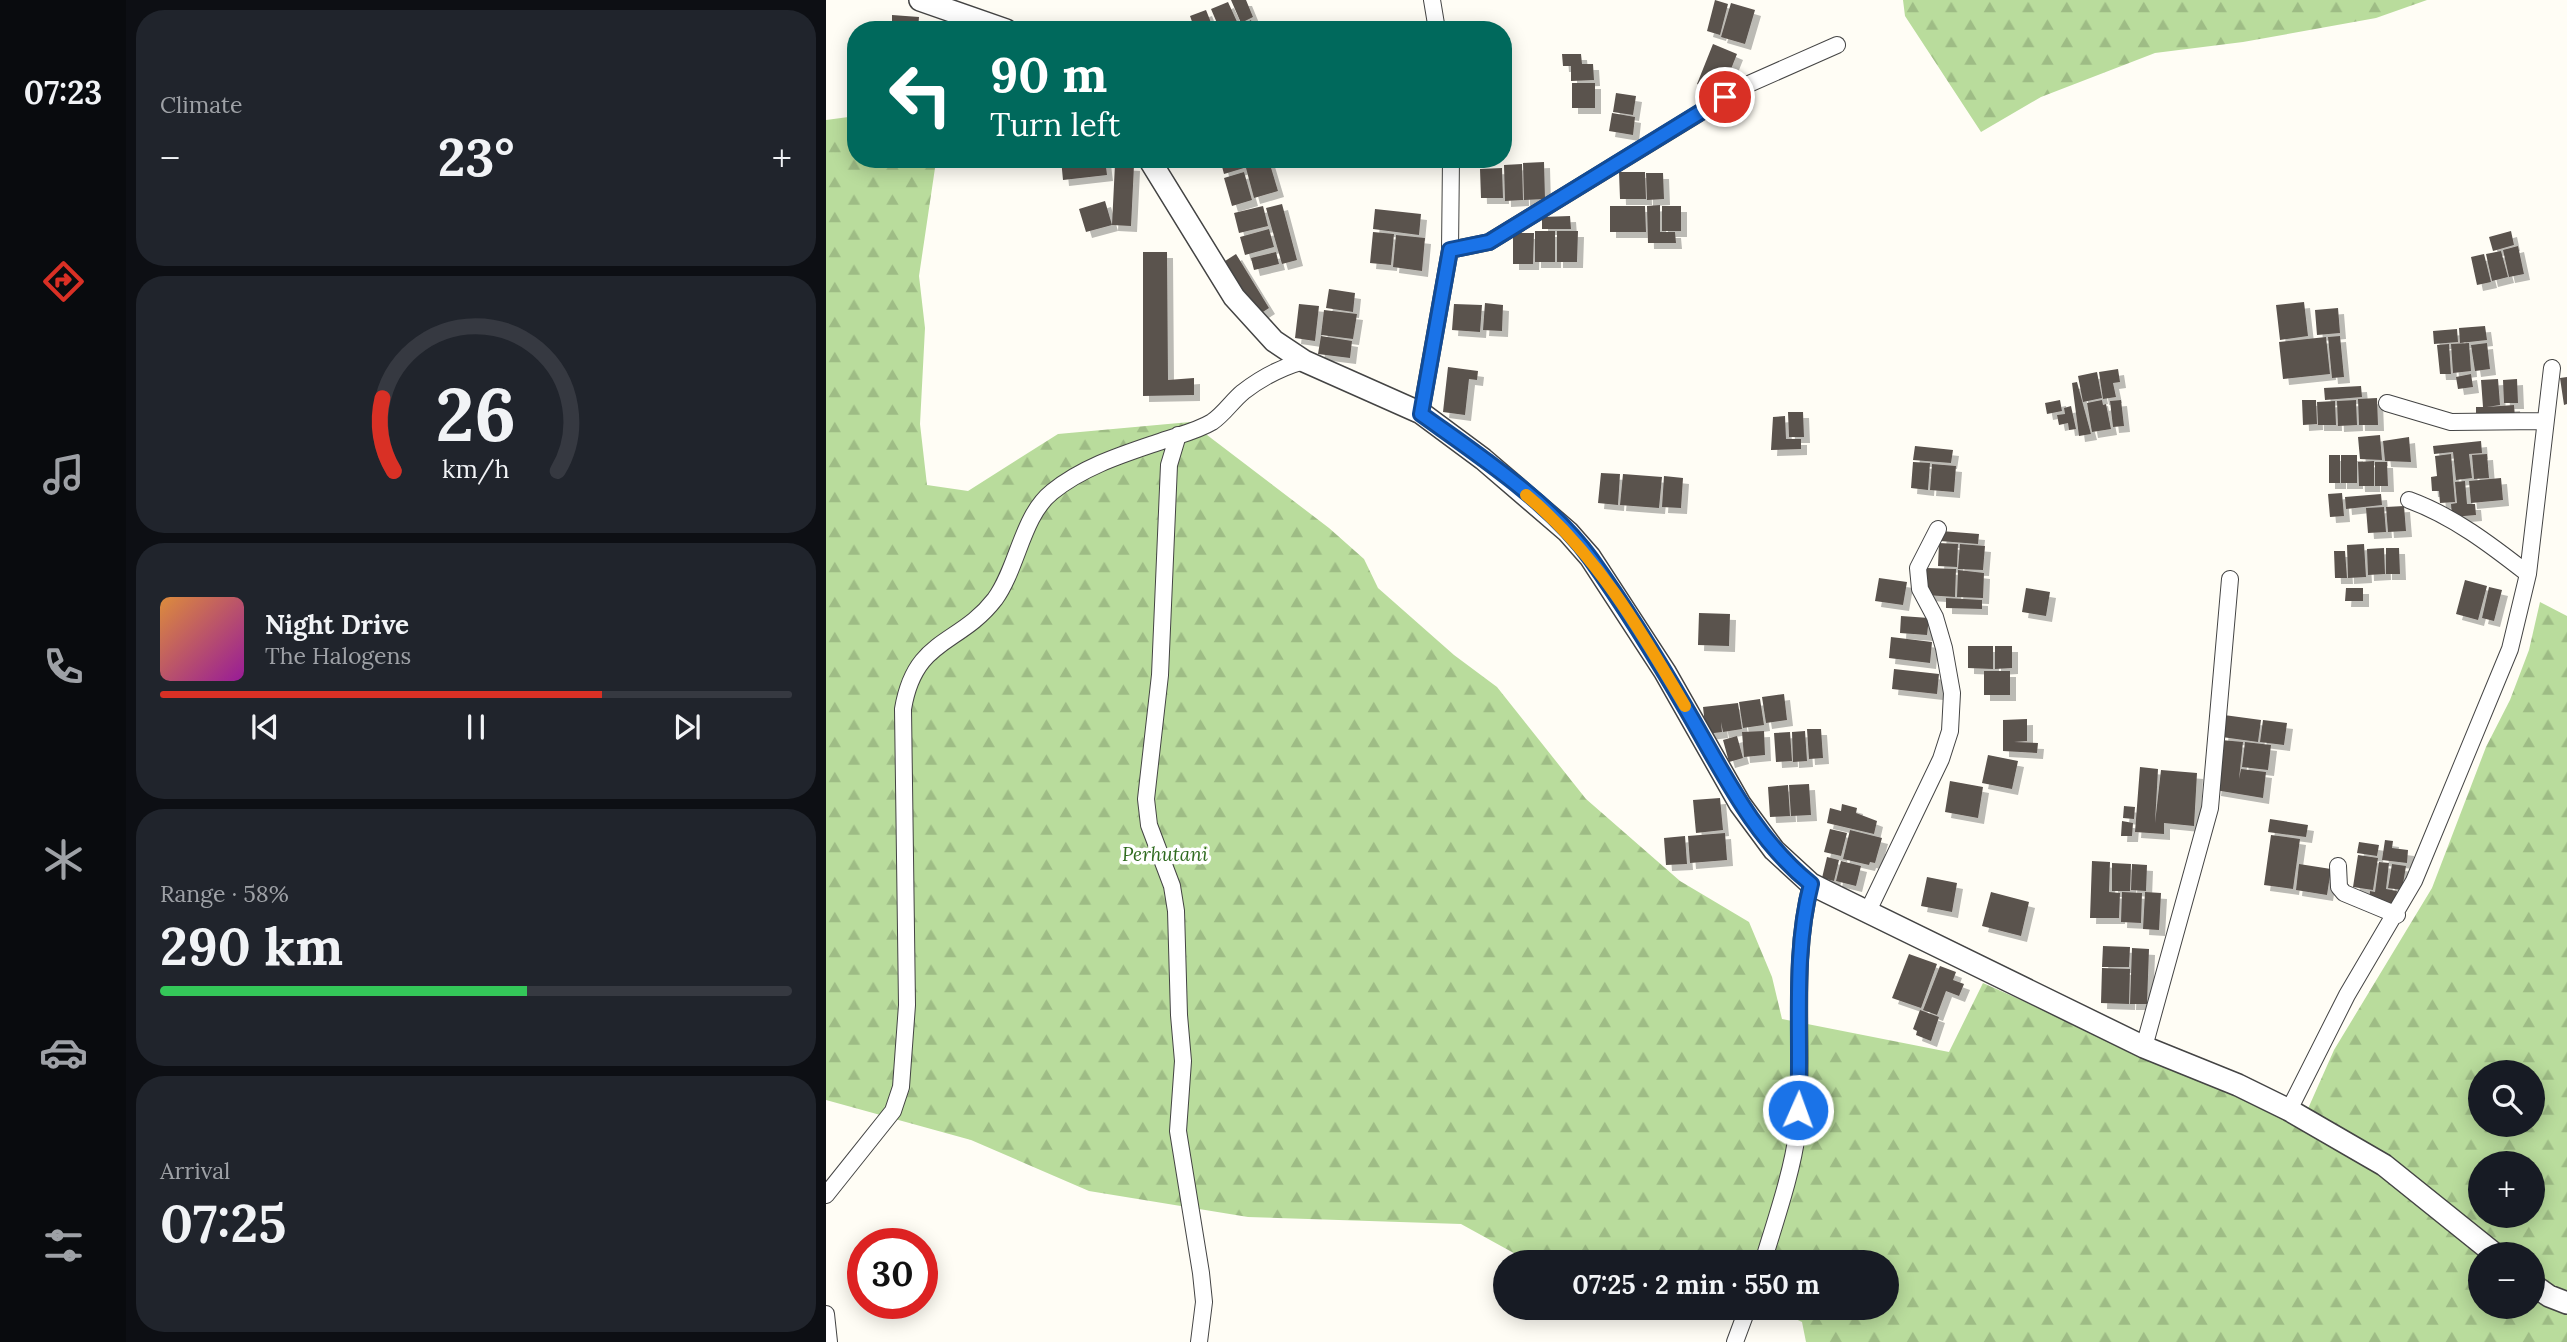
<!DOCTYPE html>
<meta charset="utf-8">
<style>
body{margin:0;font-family:Lora,serif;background:#20242c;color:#f1f3f6;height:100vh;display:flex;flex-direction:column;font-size:26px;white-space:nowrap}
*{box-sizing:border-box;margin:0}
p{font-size:23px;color:#9ea1a6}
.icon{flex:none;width:38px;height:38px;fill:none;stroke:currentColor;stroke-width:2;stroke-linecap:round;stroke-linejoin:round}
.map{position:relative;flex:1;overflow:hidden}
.details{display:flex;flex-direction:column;gap:10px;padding:10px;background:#0d0f14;width:700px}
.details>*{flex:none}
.hud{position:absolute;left:21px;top:21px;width:665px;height:147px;border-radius:28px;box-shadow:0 4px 18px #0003;background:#00695c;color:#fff;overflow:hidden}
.tools{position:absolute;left:1642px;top:1060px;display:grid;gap:14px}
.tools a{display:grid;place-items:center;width:77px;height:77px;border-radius:50%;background:#171b24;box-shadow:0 4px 18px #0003;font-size:35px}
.speed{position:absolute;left:21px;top:1228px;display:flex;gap:14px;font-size:35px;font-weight:700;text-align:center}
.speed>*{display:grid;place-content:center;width:91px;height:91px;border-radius:50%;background:#171b24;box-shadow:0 4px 18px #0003;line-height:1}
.speed .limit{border:10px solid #d22;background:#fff;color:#111}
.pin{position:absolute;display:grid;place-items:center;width:60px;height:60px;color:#fff;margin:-30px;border:4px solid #fff;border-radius:50%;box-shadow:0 2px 7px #0007}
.me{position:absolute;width:77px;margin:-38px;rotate:2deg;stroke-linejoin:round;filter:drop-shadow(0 0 5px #0008)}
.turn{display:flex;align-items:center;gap:24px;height:147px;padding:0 28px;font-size:32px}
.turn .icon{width:91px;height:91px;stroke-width:2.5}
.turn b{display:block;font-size:49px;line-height:60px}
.big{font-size:52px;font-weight:800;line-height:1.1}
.details .card{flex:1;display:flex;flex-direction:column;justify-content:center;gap:10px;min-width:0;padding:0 24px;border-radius:28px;background:#20242c}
.details .dial{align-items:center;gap:0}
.dial svg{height:182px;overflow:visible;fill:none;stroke:#363941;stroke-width:7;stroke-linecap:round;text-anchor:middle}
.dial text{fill:#f1f3f6;stroke:none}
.song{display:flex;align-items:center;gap:21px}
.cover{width:84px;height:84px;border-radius:10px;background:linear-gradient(135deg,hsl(30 70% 55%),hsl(300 70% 35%))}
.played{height:7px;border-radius:4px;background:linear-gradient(90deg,#d93025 70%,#363941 70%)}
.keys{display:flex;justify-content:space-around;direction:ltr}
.heat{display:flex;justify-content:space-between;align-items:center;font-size:38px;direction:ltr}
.charge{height:10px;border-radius:5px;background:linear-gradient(90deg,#34c759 58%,#363941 0)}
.trip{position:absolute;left:667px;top:1250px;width:406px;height:70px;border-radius:35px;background:#171b24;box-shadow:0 4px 18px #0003;font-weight:800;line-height:70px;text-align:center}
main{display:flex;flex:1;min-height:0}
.dock{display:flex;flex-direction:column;width:126px;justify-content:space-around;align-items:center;background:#090b0e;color:#9ea1a6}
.dock .icon{width:49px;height:49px}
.dock .current{color:#d93025}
.dock b{font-size:32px;color:#f1f3f6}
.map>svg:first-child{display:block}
</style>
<main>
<nav class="dock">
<b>07:23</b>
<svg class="icon current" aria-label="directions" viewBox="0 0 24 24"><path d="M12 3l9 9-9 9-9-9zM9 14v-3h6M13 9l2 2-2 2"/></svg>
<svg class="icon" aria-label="music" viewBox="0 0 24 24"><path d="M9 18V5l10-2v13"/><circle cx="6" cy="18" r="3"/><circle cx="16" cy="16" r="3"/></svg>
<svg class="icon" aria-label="phone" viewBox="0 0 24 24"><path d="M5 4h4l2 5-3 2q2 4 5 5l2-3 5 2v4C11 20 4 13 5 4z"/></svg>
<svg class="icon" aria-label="climate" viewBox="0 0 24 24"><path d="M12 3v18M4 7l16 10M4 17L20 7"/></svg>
<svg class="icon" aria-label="car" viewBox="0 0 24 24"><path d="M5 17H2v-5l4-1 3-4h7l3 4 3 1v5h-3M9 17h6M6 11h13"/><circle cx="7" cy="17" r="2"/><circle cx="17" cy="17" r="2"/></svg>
<svg class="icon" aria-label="filters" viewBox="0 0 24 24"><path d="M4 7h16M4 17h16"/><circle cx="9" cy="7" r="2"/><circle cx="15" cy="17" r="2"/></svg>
</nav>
<section class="details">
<div class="card"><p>Climate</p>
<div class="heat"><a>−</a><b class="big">23°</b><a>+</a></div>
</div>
<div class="card dial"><svg viewBox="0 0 100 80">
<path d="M14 69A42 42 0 1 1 86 69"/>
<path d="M14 69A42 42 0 0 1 9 37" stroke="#d93025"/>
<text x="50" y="56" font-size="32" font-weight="700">26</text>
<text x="50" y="72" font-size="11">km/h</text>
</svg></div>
<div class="card">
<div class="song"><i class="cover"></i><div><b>Night Drive</b><p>The Halogens</p></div></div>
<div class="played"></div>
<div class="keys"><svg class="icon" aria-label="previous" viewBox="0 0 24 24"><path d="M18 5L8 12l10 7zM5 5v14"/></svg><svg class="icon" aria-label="pause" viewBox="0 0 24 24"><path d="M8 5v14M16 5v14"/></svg><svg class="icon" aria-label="next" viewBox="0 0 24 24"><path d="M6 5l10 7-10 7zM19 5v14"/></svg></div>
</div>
<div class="card"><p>Range · 58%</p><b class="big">290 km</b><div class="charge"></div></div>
<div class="card"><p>Arrival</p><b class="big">07:25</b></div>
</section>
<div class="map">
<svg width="1741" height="1342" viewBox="0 0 1741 1342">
<defs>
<pattern id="forest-firs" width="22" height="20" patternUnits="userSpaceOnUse" patternTransform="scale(1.75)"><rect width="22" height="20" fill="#b9dc9c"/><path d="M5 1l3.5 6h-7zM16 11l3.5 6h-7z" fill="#9ebc85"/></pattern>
<filter id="shadow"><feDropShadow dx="6" dy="6" stdDeviation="0" flood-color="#0004"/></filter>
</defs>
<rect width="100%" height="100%" fill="#fffdf5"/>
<path fill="url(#forest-firs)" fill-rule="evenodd" d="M 1077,0 L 1601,0 L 1550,18 L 1417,42 L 1329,53 L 1215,97 L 1155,132 L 1079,16 Z
M 30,116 L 30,159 L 107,159 L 109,168 L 93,276 L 99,328 L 94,424 L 101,485 L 142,491 L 232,434 L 364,422 L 503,528 L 538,559 L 552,588 L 628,655 L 671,687 L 760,799 L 854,881 L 923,922 L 946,977 L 956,1019 L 1123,1052 L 1157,983 L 1456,1117 L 1473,1129 L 1508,1050 L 1606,888 L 1660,747 L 1684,700 L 1703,650 L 1714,602 L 1741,616 L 1741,1342 L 980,1342 L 976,1322 L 944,1307 L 1060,1307 L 1060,1262 L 704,1262 L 635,1224 L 422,1217 L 263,1191 L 145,1140 L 0,1100 L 0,120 ZM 1654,1073 L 1706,1073 L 1706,1125 L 1654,1125 ZM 1654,1164 L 1706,1164 L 1706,1216 L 1654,1216 ZM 1654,1255 L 1706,1255 L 1706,1307 L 1654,1307 Z"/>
<path fill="#5a524d" filter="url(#shadow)" d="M 405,0 L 420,0 L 427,17 L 415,23 Z
M 889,0 L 902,4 L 894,35 L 881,31 Z
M 402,2 L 413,26 L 425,20 L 429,30 L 394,30 L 385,9 Z
M 905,3 L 929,10 L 919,44 L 895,37 Z
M 380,10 L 388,30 L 369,30 L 364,16 Z
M 66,15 L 93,17 L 92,30 L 66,30 Z
M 887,44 L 911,54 L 895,94 L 871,84 Z
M 736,54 L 755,54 L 756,64 L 767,64 L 768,80 L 745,81 L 745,66 L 737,66 Z
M 746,83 L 769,83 L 769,108 L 746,108 Z
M 790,93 L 810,96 L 807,115 L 787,112 Z
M 786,113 L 809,117 L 807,135 L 783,131 Z
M 235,159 L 279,159 L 281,175 L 237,180 Z
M 394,159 L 415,159 L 418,168 L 398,174 Z
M 417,159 L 439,159 L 439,160 L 419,166 Z
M 443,161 L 452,191 L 428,198 L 420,168 Z
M 718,162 L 719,199 L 698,200 L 697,163 Z
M 289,164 L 308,165 L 305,226 L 286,225 Z
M 696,164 L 697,200 L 679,201 L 678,165 Z
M 676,168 L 677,198 L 655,198 L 654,169 Z
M 418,172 L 426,200 L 406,206 L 398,178 Z
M 793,172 L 819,172 L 820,199 L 794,199 Z
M 820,173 L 837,173 L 838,199 L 821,200 Z
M 279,201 L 286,225 L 260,232 L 253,209 Z
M 456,204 L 471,260 L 456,264 L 440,208 Z
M 834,205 L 834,232 L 849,232 L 850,243 L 822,243 L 821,206 Z
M 437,206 L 442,226 L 413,233 L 408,213 Z
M 784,206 L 819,206 L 820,232 L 784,232 Z
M 836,206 L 855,206 L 855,231 L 836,231 Z
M 549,209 L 595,214 L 593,235 L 547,229 Z
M 744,216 L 745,229 L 716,229 L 716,217 Z
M 443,229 L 448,247 L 419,255 L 414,237 Z
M 709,231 L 729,231 L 729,262 L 709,262 Z
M 731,231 L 752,231 L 751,262 L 731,262 Z
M 1685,231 L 1688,245 L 1667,251 L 1663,237 Z
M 547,232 L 568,234 L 565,265 L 544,263 Z
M 687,233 L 708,233 L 707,264 L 687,264 Z
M 570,235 L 599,238 L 596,271 L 567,267 Z
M 1692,246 L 1698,274 L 1683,277 L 1677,250 Z
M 1675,251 L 1682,277 L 1666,281 L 1660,254 Z
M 317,252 L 341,252 L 342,380 L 368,378 L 368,395 L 317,396 Z
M 450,252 L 453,264 L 428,270 L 425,258 Z
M 410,254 L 443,308 L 429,317 L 396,263 Z
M 1658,254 L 1665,282 L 1651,285 L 1645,257 Z
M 503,289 L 529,293 L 527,312 L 500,308 Z
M 1478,302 L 1482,336 L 1454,340 L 1450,305 Z
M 659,303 L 677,305 L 676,331 L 657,330 Z
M 473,304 L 493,306 L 489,341 L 469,338 Z
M 628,304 L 656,305 L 654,332 L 626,330 Z
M 1512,308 L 1514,333 L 1491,335 L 1489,310 Z
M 498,310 L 531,314 L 527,339 L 495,335 Z
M 1659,326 L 1661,340 L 1634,343 L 1633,328 Z
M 1631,329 L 1632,342 L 1608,344 L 1607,331 Z
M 495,336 L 526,341 L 524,358 L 492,354 Z
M 1514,336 L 1518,377 L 1506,378 L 1502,337 Z
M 1500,337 L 1504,374 L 1457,379 L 1453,342 Z
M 1643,343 L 1645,371 L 1627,373 L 1625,344 Z
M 1661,343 L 1664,369 L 1649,371 L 1645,345 Z
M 1623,344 L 1625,374 L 1614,374 L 1611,345 Z
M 622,367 L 652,371 L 651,380 L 643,379 L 639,415 L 617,412 Z
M 1292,369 L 1294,382 L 1287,383 L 1290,397 L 1277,399 L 1273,372 Z
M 1271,372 L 1276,398 L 1257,402 L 1252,376 Z
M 1645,374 L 1647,387 L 1632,389 L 1630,377 Z
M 1741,377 L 1741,404 L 1738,405 L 1734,378 Z
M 1672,379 L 1674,405 L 1661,407 L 1688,405 L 1689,417 L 1650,419 L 1650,407 L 1657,407 L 1655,380 Z
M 1691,379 L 1692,403 L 1678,403 L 1677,380 Z
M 1251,382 L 1265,434 L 1253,436 L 1246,383 Z
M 1535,386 L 1536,397 L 1499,400 L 1498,388 Z
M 1551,398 L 1552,425 L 1533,425 L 1532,399 Z
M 1234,400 L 1236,411 L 1221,414 L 1219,403 Z
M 1276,400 L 1277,405 L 1280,404 L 1285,429 L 1266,432 L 1261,403 Z
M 1295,400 L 1298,426 L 1287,427 L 1284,401 Z
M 1476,400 L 1490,400 L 1491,424 L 1477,425 Z
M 1530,400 L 1531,425 L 1512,426 L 1511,401 Z
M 1509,401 L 1510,425 L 1492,425 L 1491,402 Z
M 1245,406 L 1250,429 L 1243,430 L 1242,423 L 1233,425 L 1231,415 L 1239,414 L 1238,408 Z
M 962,412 L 977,412 L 978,437 L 963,437 Z
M 959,416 L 960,439 L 975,439 L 975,449 L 945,450 L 947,417 Z
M 1554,435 L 1556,460 L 1534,459 L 1532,437 Z
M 1583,437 L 1585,462 L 1559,461 L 1557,441 Z
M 1655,441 L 1656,453 L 1643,454 L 1646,478 L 1630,480 L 1627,452 L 1608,454 L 1607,446 Z
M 1089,446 L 1127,450 L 1125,463 L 1087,460 Z
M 1625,454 L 1629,502 L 1614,503 L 1613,491 L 1606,491 L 1605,477 L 1611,476 L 1609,456 Z
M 1661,454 L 1663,478 L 1648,479 L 1646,455 Z
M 1503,455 L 1514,455 L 1514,483 L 1503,483 Z
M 1515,455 L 1531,455 L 1531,483 L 1515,483 Z
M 1548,461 L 1548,486 L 1533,486 L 1532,462 Z
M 1087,462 L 1104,463 L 1102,490 L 1085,488 Z
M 1549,462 L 1561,462 L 1562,486 L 1549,486 Z
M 1106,464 L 1130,466 L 1128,492 L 1104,490 Z
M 775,473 L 794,474 L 792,505 L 772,503 Z
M 797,474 L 836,477 L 833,508 L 794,505 Z
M 838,476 L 857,478 L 855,508 L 836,507 Z
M 1675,478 L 1677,500 L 1645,503 L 1643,481 Z
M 1639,481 L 1641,504 L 1649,504 L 1650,515 L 1626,517 L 1625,504 L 1631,503 L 1629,482 Z
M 1516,493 L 1518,516 L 1504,517 L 1502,494 Z
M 1555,494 L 1556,505 L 1520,509 L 1519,497 Z
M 1578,506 L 1580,531 L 1562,532 L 1560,507 Z
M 1558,507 L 1560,532 L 1542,533 L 1540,508 Z
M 1115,531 L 1153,534 L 1152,544 L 1114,541 Z
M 1113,543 L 1132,544 L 1131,567 L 1112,566 Z
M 1134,544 L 1159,546 L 1157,570 L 1132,569 Z
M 1538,544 L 1540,577 L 1522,578 L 1521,545 Z
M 1558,548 L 1559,574 L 1542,575 L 1541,549 Z
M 1560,548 L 1573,548 L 1574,574 L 1560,574 Z
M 1508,551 L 1519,551 L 1521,578 L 1509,578 Z
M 1101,568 L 1130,569 L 1129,597 L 1100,595 Z
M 1132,570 L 1158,573 L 1157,598 L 1131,597 Z
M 1053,578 L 1081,582 L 1077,605 L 1049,601 Z
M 1639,580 L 1661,586 L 1652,620 L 1630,614 Z
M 1663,587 L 1676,590 L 1668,621 L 1656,618 Z
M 1200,588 L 1224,592 L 1220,616 L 1196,612 Z
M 1520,588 L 1537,588 L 1537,601 L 1519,601 Z
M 1120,598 L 1156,600 L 1156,609 L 1120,608 Z
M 873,613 L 904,614 L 903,646 L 872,645 Z
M 1075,616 L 1103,618 L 1101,635 L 1074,633 Z
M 1065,637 L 1106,642 L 1104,663 L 1063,658 Z
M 1142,646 L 1167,646 L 1167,669 L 1142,668 Z
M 1169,646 L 1186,646 L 1186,668 L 1169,669 Z
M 1068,669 L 1113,674 L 1111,694 L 1066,689 Z
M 1158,671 L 1184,671 L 1184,695 L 1158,695 Z
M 958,694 L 961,720 L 940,723 L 936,697 Z
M 934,699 L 938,725 L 917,728 L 913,702 Z
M 912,703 L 916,729 L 897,732 L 895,722 L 896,732 L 880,734 L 877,707 Z
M 1398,715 L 1435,720 L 1432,742 L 1396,737 Z
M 1201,719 L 1201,741 L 1188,742 L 1212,743 L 1211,753 L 1177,751 L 1177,720 Z
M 1437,720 L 1461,723 L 1458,745 L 1434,742 Z
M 981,729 L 995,729 L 997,758 L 983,759 Z
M 938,731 L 939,755 L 918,757 L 916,732 Z
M 979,731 L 981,761 L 967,762 L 966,732 Z
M 964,732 L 966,761 L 950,762 L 948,733 Z
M 911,736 L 917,758 L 903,762 L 897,740 Z
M 1395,740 L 1417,742 L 1413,779 L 1415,769 L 1440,772 L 1437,798 L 1389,790 Z
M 1419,742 L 1445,745 L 1442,770 L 1416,767 Z
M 1162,755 L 1192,761 L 1186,789 L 1156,783 Z
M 1314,767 L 1332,769 L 1329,823 L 1335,770 L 1371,773 L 1368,826 L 1338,823 L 1338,834 L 1309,832 Z
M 1124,781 L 1157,787 L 1152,818 L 1119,812 Z
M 983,784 L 985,815 L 965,816 L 963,785 Z
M 962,785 L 964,816 L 944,817 L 942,787 Z
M 894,798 L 897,830 L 870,833 L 867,800 Z
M 1016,804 L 1031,808 L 1030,813 L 1051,821 L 1048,834 L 1001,823 L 1004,808 L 1015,811 Z
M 1298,806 L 1309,807 L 1308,819 L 1297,818 Z
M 1444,819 L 1482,825 L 1480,837 L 1442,832 Z
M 1296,821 L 1307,823 L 1306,836 L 1295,836 Z
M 1004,829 L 1021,833 L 1015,856 L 998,852 Z
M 1024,830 L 1056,838 L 1049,863 L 1044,862 L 1043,865 L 1017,859 Z
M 899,833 L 901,860 L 864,863 L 862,836 Z
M 1445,835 L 1474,839 L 1467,889 L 1438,885 Z
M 859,836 L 861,864 L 840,865 L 838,838 Z
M 1559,840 L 1567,841 L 1566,848 L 1582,850 L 1581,863 L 1556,860 Z
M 1533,842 L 1553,845 L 1551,856 L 1531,853 Z
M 1532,855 L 1552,858 L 1547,890 L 1527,887 Z
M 1001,857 L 1013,860 L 1008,881 L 996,878 Z
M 1015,861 L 1035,866 L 1030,886 L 1010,881 Z
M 1266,861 L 1284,862 L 1283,892 L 1294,893 L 1293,918 L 1264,918 Z
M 1553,862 L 1563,863 L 1560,889 L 1571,891 L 1569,905 L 1543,901 L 1544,891 L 1549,892 Z
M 1286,863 L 1305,864 L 1304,891 L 1286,891 Z
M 1306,864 L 1321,865 L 1320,891 L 1305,890 Z
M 1473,864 L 1505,869 L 1501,895 L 1470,890 Z
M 1566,864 L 1580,866 L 1576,890 L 1562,888 Z
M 1101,877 L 1131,883 L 1126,912 L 1095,906 Z
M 1165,892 L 1203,902 L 1195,936 L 1156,926 Z
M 1296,892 L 1316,893 L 1315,923 L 1295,922 Z
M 1319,892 L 1335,893 L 1333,930 L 1317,929 Z
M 1277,946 L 1304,947 L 1303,967 L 1276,967 Z
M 1306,948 L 1323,949 L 1321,1004 L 1304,1004 Z
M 1083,954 L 1111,964 L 1095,1008 L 1066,998 Z
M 1114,966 L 1130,972 L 1127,980 L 1138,984 L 1133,996 L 1120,991 L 1111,1015 L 1097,1010 Z
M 1276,968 L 1304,969 L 1303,1004 L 1275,1003 Z
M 1094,1010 L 1113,1017 L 1105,1041 L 1090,1035 L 1091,1031 L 1087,1029 Z"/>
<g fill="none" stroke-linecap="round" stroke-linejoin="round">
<defs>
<path id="minor" d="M 606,0 L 611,30
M 624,250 L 663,242 L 916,87 L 1011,45
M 1561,403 L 1625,422 L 1718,421
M 595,413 L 624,250 L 625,159
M 352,435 L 343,465 L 334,675 L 320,799 L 323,825 L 346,886 L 350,911 L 353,1015 L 357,1061 L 352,1131 L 375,1273 L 378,1302 L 373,1342
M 1583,500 C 1627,516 1665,545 1702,574
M 1512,866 L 1513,887 L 1518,893 L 1571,915
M 1042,911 L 1115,759 L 1124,731 L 1126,693 L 1118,648 L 1109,617 L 1094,589 L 1092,568 L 1112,529
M 1318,1047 L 1384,808 L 1404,579
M 1463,1110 L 1521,995 L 1588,881 L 1684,649 L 1702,574 L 1726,368
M 0,1195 L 67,1111 L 75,1087 L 81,1005 L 77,709 C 89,637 133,646 169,599 C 192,567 196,516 226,492 C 258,466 298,454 336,441 C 353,435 371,431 386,422 C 398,414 406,401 417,392 C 435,378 456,367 478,361
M 937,1262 C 948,1225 967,1170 971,1133 C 979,1051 964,965 985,884
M 0,1314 L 3,1342
M 909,1342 L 922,1307"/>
<path id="tertiary" d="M 94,0 L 180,30
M 323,159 L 408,297 L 448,341 L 478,361 L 595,413 L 657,459 L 742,532 L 764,557 L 839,672 L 914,804 L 948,850 L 985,884 L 1001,892 L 1318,1047 L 1412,1085 L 1463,1110 L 1558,1165 L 1670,1255
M 1706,1284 L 1723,1296 L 1741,1303"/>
</defs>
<use href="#minor" stroke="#444" stroke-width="18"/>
<use href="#tertiary" stroke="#444" stroke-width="24"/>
<use href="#minor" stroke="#fff" stroke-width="16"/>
<use href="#tertiary" stroke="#fff" stroke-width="21"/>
</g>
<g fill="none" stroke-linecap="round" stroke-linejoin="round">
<defs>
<path id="route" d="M 899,97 L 663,242 L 624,250 L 595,414 C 652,455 724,502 765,559 C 800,608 832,660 862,712 C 898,774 928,838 985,884 C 966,957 976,1036 972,1110"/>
</defs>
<use href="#route" stroke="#114b97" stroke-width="18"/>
<use href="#route" stroke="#1a73e8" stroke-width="12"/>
<path stroke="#f59e0b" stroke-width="12" d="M 700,495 C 769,552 814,629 859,706"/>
</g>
<g text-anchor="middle" stroke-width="7" stroke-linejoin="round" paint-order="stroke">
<g font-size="19" font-style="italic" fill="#2f6b1f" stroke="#fff">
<text x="339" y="861">Perhutani</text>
</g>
</g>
</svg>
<div class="tools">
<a><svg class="icon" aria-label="search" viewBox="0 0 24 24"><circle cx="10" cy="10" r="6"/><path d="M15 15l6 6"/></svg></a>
<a>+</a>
<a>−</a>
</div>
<div class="speed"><div class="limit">30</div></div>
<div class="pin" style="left:899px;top:97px;background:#d93025"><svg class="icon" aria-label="arrive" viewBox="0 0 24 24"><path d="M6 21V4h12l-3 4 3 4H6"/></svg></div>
<svg class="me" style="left:972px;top:1110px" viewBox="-20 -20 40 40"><circle r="17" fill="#1a73e8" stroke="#fff" stroke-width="3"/><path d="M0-11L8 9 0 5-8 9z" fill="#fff"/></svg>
<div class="trip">07:25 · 2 min · 550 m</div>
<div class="hud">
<div class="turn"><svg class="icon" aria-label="left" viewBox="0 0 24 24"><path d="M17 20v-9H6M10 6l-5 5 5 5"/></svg><div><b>90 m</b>Turn left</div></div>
</div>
</div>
</main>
